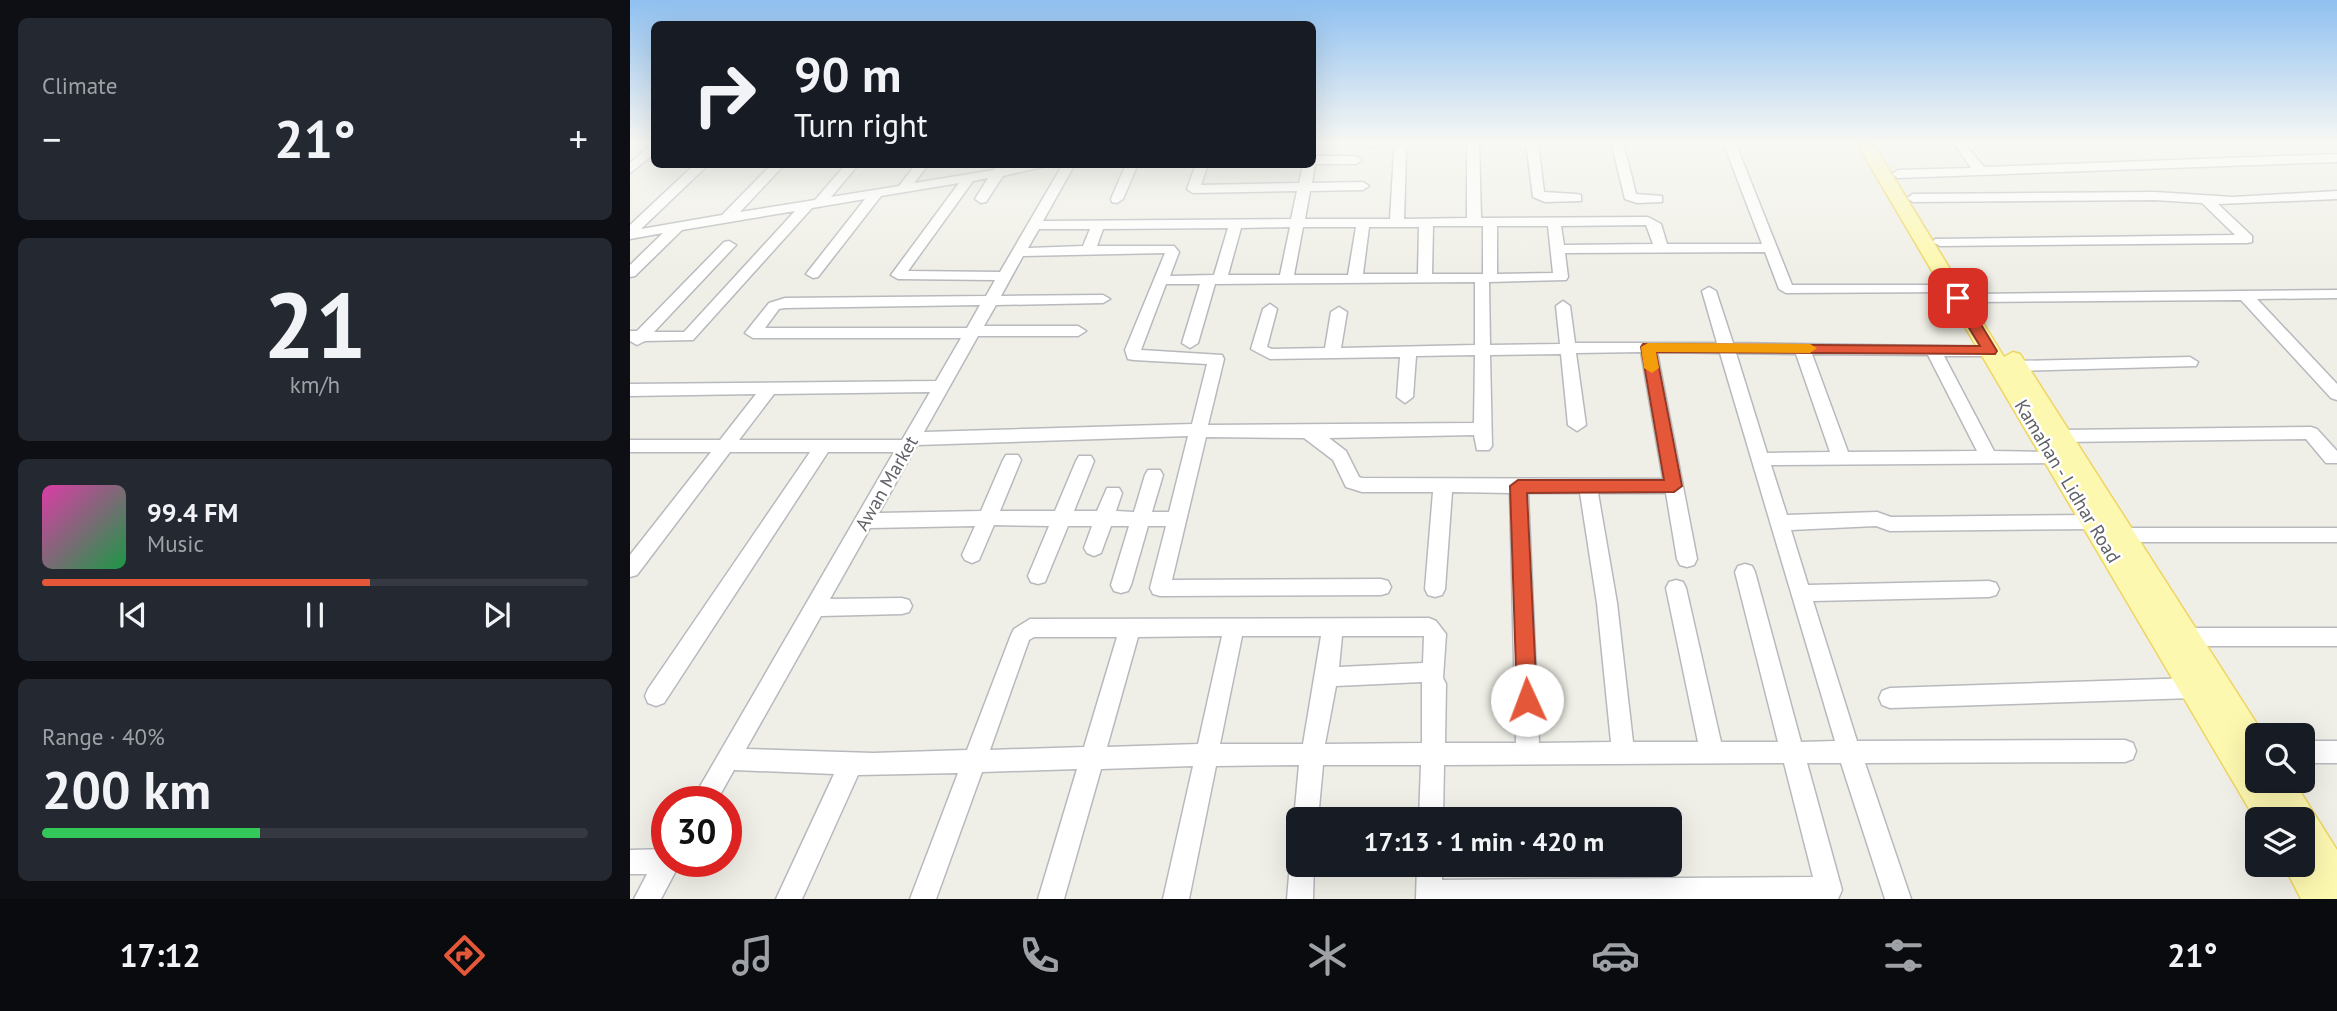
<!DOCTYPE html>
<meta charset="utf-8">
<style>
body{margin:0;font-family:"PT Sans",sans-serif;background:#242831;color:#f1f3f6;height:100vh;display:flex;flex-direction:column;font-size:26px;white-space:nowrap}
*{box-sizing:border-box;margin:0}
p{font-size:23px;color:#9ea1a6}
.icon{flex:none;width:38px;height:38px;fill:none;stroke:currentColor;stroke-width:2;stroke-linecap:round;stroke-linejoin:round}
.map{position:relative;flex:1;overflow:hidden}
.sheet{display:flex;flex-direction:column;gap:18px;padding:18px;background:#0d0f14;width:630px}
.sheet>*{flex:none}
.guide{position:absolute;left:21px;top:21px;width:665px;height:147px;border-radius:10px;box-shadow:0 7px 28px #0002;background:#171b24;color:#f1f3f6;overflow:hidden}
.fabs{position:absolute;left:1615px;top:723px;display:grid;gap:14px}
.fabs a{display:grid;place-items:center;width:70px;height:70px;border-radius:10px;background:#171b24;box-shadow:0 7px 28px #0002;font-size:35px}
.speed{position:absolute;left:21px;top:786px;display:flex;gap:14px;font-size:35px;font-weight:700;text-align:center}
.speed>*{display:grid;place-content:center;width:91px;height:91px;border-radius:50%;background:#171b24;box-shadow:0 7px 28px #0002;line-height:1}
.speed .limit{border:10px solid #d22;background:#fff;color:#111}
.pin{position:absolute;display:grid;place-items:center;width:60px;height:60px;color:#fff;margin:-30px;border-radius:14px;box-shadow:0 4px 10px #0006}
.me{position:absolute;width:77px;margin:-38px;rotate:358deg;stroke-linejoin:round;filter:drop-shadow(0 0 5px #0008)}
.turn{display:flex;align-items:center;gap:24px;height:147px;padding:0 28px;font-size:32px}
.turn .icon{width:91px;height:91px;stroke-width:2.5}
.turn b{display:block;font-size:49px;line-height:60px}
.big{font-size:52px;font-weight:800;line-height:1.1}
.sheet .tile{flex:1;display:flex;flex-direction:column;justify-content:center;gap:10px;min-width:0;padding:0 24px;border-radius:10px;background:#242831}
.sheet .dial{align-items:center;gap:0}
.dial b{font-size:91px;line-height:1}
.song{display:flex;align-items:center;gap:21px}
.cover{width:84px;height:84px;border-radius:10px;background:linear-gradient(135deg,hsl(320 70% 55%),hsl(140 70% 35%))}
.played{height:7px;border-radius:4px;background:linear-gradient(90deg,#e55739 60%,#363941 60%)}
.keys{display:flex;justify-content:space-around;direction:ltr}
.heat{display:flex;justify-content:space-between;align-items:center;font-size:38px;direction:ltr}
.charge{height:10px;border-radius:5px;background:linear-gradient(90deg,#34c759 40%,#363941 0)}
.trip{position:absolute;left:656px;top:807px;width:396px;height:70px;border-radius:10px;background:#171b24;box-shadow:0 7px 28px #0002;font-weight:800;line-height:70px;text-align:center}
.dock{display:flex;height:112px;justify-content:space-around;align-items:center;background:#090b0e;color:#9ea1a6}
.dock .icon{width:49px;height:49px}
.dock .on{color:#e55739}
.dock b{font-size:32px;color:#f1f3f6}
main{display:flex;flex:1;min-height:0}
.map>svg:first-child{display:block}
</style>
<main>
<section class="sheet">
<div class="tile"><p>Climate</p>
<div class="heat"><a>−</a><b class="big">21°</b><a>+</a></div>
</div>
<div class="tile dial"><b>21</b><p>km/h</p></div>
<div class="tile">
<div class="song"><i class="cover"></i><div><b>99.4 FM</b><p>Music</p></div></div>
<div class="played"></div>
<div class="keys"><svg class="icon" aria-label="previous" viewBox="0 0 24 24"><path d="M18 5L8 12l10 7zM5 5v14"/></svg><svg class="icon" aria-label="pause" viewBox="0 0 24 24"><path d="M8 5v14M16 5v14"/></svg><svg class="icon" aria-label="next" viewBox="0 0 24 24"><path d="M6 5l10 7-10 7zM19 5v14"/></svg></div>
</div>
<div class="tile"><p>Range · 40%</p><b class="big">200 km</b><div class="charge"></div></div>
</section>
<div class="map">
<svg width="1707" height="899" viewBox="0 0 1707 899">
<rect width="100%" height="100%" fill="#f0efe7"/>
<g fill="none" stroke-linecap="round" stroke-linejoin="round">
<defs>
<path id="minor" d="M 739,142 L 751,142 L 751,144 L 745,148 L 741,147 Z
M 770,142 L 782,142 L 776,152 L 774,219 L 837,218 L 837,142 L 849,142 L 851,218 L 1018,217 L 1031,224 L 1037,244 L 1132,244 L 1093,142 L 1105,142 L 1162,285 L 1327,285 L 1329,288 L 1327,291 L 1322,292 L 1156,293 L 1149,289 L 1135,252 L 935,253 L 938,277 L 936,280 L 859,282 L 860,345 L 930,344 L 926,306 L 933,301 L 940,306 L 945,343 L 1087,343 L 1072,291 L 1079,287 L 1086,291 L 1103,343 L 1366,347 L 1368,351 L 1366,355 L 1360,356 L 1314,356 L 1364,451 L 1424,452 L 1430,453 L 1433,458 L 1430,463 L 1141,465 L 1157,515 L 1247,512 L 1261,517 L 1463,515 L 1470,517 L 1472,522 L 1470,527 L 1463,529 L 1260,531 L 1246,526 L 1161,530 L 1178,585 L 1359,581 L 1366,583 L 1369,589 L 1366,595 L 1359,597 L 1183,601 L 1227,741 L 1495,740 L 1503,743 L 1506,751 L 1503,759 L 1495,762 L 1235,763 L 1281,899 L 1255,899 L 1211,763 L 1177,763 L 1212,890 L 1208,899 L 786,899 L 787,864 L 812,864 L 812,880 L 1183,877 L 1154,763 L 814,765 L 813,819 L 789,819 L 791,765 L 693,765 L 688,819 L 668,819 L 668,828 L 664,819 L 669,765 L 586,766 L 559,899 L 533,899 L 563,766 L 471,769 L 434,899 L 408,899 L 447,769 L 352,772 L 306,899 L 280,899 L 328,773 L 228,775 L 172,899 L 146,899 L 204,774 L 104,770 L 86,802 L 61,802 L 264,452 L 198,452 L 34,703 L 26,706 L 18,703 L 15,696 L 18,689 L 180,452 L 100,452 L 7,575 L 0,577 L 0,555 L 81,452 L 0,452 L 0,440 L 90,440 L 126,394 L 0,396 L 0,384 L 306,381 L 331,338 L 123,338 L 115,333 L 139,303 L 155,298 L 356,296 L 365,280 L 268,279 L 261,275 L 329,183 L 251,196 L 188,277 L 183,278 L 176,274 L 235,199 L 182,208 L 63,340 L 15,341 L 7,345 L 0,341 L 0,331 L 7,331 L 94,242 L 99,241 L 106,245 L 24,332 L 54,332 L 165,211 L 52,230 L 5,276 L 0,277 L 0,265 L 33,233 L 0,239 L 0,225 L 65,164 L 79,164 L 11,229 L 92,215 L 142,164 L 155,164 L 110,212 L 185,200 L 216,164 L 229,164 L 201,197 L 269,186 L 286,164 L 299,164 L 284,183 L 364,170 L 368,164 L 376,164 L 378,167 L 426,164 L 373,176 L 356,202 L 351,203 L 345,199 L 358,178 L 343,181 L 278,271 L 370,272 L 433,164 L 445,164 L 413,221 L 661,219 L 667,191 L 563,193 L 557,189 L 566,164 L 578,164 L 571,185 L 669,183 L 673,164 L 682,164 L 682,156 L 726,156 L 732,160 L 726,164 L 685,164 L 682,183 L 733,182 L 739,186 L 733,190 L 680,191 L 675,219 L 760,219 L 764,152 ZM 1016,225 L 1023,244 L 934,245 L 931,226 ZM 803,226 L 853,226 L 853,274 L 802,274 ZM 867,226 L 918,226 L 923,273 L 867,274 ZM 660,227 L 650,275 L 598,275 L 611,228 ZM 673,227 L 726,227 L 718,275 L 664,275 ZM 739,227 L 789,227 L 788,274 L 733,274 ZM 598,228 L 584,275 L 540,276 L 549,252 L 544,246 L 467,246 L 473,229 ZM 409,229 L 460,229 L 453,246 L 398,248 ZM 535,253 L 495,350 L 498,359 L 504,360 L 577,364 L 562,424 L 294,432 L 348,336 L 448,336 L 456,331 L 448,326 L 354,326 L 366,305 L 473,303 L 480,299 L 473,295 L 371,296 L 393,256 ZM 845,282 L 845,345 L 711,348 L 717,312 L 709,307 L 701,312 L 695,348 L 642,349 L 637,347 L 647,309 L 640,304 L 633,309 L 621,349 L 640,359 L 770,357 L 767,397 L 775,403 L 783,397 L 786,356 L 845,355 L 844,423 L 578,425 L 594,359 L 592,355 L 511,350 L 536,284 L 570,284 L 552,343 L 560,348 L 568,343 L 585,284 ZM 350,305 L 337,328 L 135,328 L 149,309 L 155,308 ZM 1011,352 L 1033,479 L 732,478 L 729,477 L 716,451 L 699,438 L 844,435 L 847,450 L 859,450 L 862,446 L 860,355 L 931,354 L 938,425 L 947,431 L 956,425 L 946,353 ZM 1027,352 L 1090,353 L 1205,741 L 1171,742 L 1125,572 L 1122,566 L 1115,564 L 1108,566 L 1105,572 L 1148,742 L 1091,742 L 1056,588 L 1053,582 L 1046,580 L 1039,582 L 1036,588 L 1068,742 L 1003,742 L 987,603 L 968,493 L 1036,493 L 1047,559 L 1050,565 L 1057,567 L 1064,565 L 1067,559 ZM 1106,353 L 1166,354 L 1200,452 L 1137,453 ZM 1182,354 L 1298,355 L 1347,451 L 1218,452 ZM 300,392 L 272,440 L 109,440 L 144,394 ZM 558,436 L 539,512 L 522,512 L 533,475 L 530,470 L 518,470 L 515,475 L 504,512 L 486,511 L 492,493 L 489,488 L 477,488 L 467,511 L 444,511 L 464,461 L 461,456 L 449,456 L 446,461 L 425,511 L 370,511 L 391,460 L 388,455 L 376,455 L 373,460 L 351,511 L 249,513 L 287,445 ZM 576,437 L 674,438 L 703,460 L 716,487 L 732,492 L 803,492 L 795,589 L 798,595 L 805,597 L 812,595 L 815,589 L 822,492 L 880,493 L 886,743 L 815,743 L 816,684 L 813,678 L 816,634 L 806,621 L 799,618 L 400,619 L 384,629 L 381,635 L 337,750 L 243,753 L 116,749 L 191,616 L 272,614 L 279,612 L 282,606 L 279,600 L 272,598 L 200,599 L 240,528 L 345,526 L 332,555 L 335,560 L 342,563 L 349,560 L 364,525 L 419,526 L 398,576 L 401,582 L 408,584 L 415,582 L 438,526 L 462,526 L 454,548 L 457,553 L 464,556 L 471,553 L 481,526 L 499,526 L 481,585 L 484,591 L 491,593 L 498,591 L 501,585 L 518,526 L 536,526 L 520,588 L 523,594 L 530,596 L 751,595 L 758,593 L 761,587 L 758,581 L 751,579 L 542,580 ZM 898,493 L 950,493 L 967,603 L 981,742 L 909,743 ZM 592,636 L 568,744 L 477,747 L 508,637 ZM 612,636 L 691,636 L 673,744 L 590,744 ZM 712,636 L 794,636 L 793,663 L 709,667 ZM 404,637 L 487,637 L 454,747 L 360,750 L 399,640 ZM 792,682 L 792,743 L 695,744 L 706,686 Z
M 896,142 L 908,142 L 914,192 L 946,194 L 951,195 L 951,201 L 915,202 L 903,197 Z
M 981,142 L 993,142 L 1006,194 L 1032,196 L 1032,202 L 1007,203 L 995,199 Z
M 1323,142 L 1333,142 L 1354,167 L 1707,154 L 1707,162 L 1268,178 L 1262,174 L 1268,170 L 1341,168 Z
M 20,145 L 24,145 L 24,154 L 0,173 L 0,163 Z
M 496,164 L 508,164 L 493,199 L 487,203 L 482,202 L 481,199 Z
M 1707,191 L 1707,199 L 1588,204 L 1622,236 L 1622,242 L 1617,243 L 1310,246 L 1303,242 L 1305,239 L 1605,235 L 1572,203 L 1525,200 L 1283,202 L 1277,198 L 1283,194 L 1525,192 L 1603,197 Z
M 1707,290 L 1707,298 L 1627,299 L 1707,384 L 1707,400 L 1701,398 L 1611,300 L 1345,302 L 1338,298 L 1345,294 Z
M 1560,357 L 1568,362 L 1566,366 L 1387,371 L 1379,366 L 1387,361 Z
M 1681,427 L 1687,429 L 1707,451 L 1707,463 L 1696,463 L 1676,439 L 1431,442 L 1422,436 L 1431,430 Z
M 1492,528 L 1707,528 L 1707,542 L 1492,542 L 1485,540 L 1482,535 L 1485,530 Z
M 1556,628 L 1707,628 L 1707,646 L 1556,646 L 1549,643 L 1546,637 L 1549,631 Z
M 1563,678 L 1571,681 L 1574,688 L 1571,695 L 1563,698 L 1260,708 L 1252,705 L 1249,698 L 1252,691 L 1260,688 Z
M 1673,741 L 1707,741 L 1707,763 L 1673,763 Z
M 37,849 L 37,861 L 51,861 L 31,899 L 4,899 L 17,874 L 0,874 L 0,850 Z
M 668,853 L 668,864 L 684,864 L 683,899 L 657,899 L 660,864 L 663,855 Z"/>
<path id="major" d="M 1226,142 L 1242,142 L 1374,357 L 1383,352 L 1390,354 L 1634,735 L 1628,735 L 1628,780 L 1663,780 L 1707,850 L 1707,899 L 1671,899 L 1653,864 L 1673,864 L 1673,819 L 1628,819 L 1628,824 Z"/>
</defs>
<use href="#minor" stroke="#b7b9bd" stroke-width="3"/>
<use href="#major" stroke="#eed563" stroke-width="3"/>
<use href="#minor" fill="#fff" fill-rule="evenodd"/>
<use href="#major" fill="#fdf8b0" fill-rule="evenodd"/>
</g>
<linearGradient id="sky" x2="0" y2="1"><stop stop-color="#8fc0f0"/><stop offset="0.53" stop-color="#f8f8f4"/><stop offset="1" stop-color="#f8f8f4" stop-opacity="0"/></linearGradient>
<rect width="1707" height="268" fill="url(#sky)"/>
<path fill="#e55739" stroke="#953925" stroke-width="2" d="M 1328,294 L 1335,298 L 1367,351 L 1365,354 L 1026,352 L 1052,486 L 1044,492 L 897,493 L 907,700 L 904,706 L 897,709 L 889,706 L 887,700 L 880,486 L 888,480 L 1034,480 L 1011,347 L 1013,344 L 1350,346 L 1321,298 Z"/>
<path fill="#f59e0b" d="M 1018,343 L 1180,344 L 1187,348 L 1180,353 L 1026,352 L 1029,368 L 1022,373 L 1014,368 L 1011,347 Z"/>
<g text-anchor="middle" stroke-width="5" stroke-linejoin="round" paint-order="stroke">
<g font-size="19" fill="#5f6167" stroke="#fff">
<text transform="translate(1438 481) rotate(59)" y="7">Kamahan - Lidhar Road</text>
<text transform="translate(256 483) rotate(-60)" y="7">Awan Market</text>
</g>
</g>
</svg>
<div class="fabs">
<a><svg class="icon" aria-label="search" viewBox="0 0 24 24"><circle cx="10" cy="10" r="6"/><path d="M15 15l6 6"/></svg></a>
<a><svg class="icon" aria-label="layers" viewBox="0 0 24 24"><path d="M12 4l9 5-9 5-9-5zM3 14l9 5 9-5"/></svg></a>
</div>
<div class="speed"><div class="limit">30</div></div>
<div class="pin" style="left:1328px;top:298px;background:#d93025"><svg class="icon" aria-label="arrive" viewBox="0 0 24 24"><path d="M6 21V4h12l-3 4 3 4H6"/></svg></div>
<svg class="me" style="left:897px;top:700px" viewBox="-20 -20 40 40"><circle r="19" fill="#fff"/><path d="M0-13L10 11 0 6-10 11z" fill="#e55739"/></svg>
<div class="trip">17:13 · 1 min · 420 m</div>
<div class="guide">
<div class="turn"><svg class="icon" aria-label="right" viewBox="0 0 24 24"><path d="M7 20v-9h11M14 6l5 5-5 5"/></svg><div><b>90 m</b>Turn right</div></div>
</div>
</div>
</main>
<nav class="dock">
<b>17:12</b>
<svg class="icon on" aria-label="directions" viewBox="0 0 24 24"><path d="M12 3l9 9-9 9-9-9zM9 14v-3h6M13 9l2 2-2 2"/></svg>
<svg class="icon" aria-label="music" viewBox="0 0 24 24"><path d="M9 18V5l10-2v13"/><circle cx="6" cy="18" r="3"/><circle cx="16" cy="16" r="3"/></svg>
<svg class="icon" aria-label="phone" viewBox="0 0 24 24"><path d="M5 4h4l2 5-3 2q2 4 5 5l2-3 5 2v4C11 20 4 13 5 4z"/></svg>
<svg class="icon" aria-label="climate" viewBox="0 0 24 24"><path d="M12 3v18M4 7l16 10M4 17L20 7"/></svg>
<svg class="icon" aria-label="car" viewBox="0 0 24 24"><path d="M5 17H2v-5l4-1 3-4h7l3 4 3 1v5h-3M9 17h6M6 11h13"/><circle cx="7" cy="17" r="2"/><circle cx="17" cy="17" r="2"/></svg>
<svg class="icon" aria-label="filters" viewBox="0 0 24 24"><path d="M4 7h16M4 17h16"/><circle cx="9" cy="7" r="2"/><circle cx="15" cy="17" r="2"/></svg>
<b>21°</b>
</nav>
